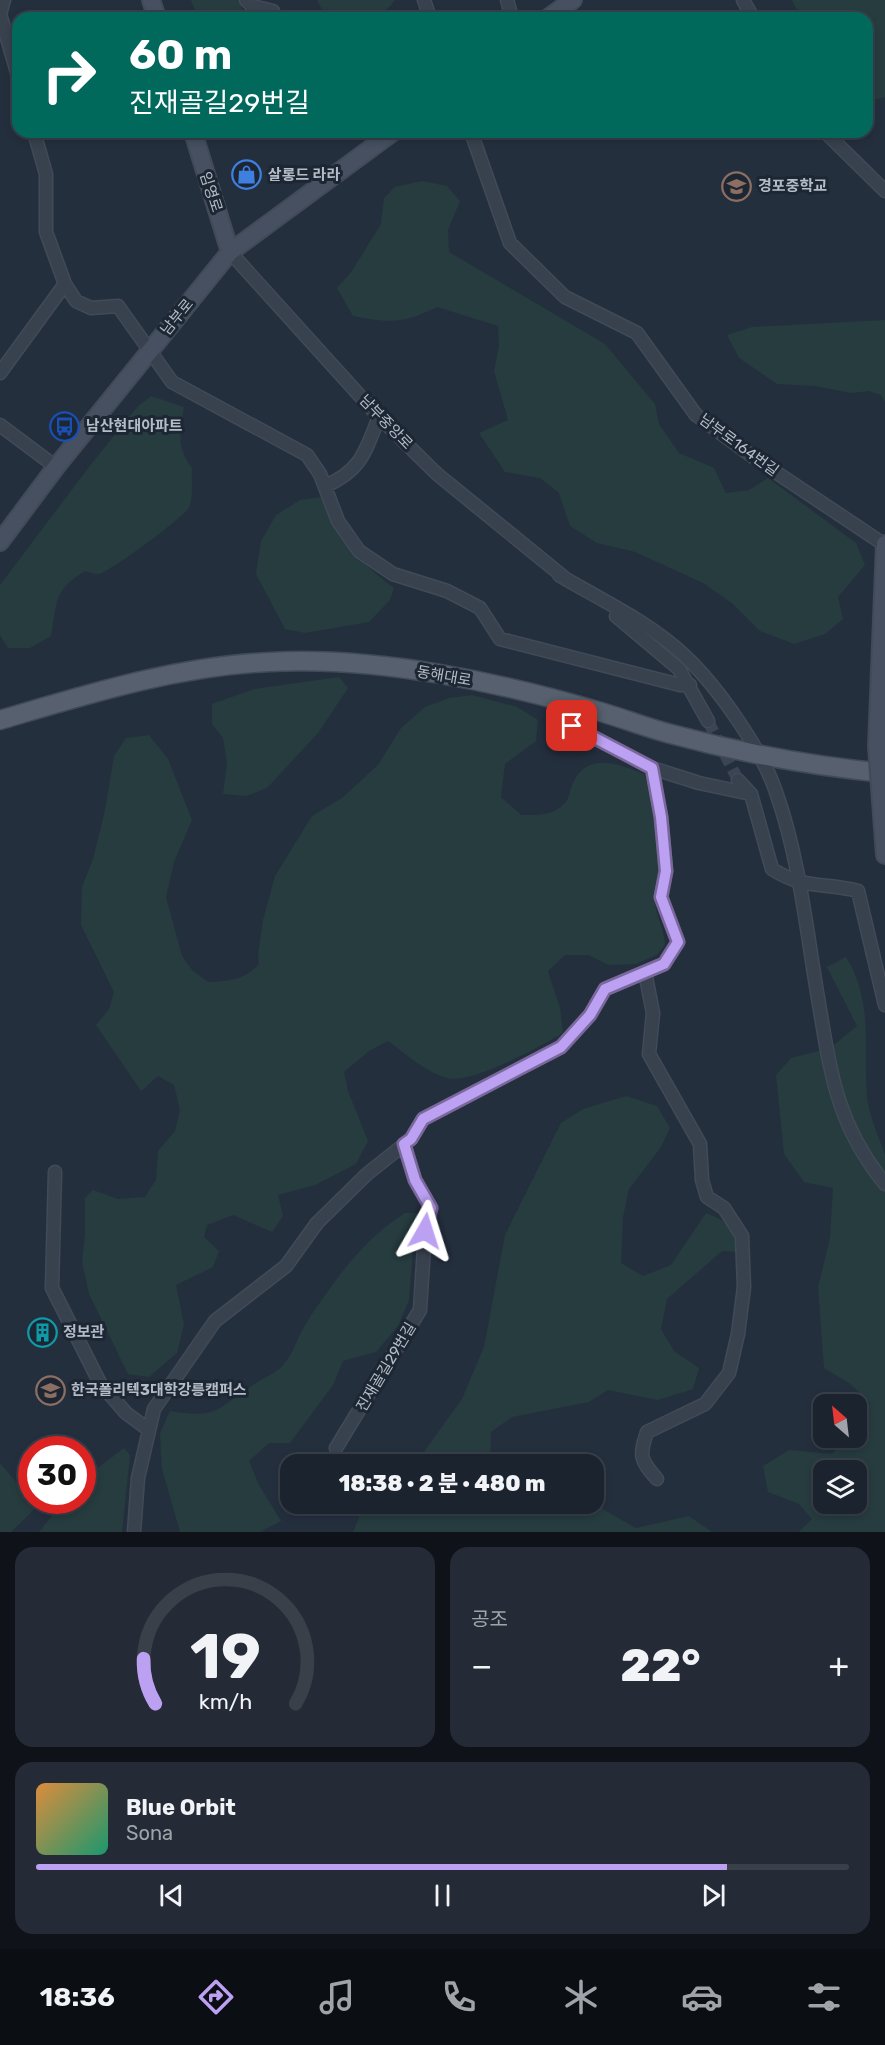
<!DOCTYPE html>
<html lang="ko">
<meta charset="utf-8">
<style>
body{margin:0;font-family:Rubik,"Noto Sans KR",sans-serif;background:#242b36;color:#f1f3f6;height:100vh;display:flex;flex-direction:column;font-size:22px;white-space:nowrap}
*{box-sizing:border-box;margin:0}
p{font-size:20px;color:#a0a4aa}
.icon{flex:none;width:33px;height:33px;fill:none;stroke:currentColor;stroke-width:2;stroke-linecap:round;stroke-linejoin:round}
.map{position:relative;height:1532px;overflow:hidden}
.drawer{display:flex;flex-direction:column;gap:15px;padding:15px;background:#0f1319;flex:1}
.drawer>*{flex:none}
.banner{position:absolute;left:12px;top:12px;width:861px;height:126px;border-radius:18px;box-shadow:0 3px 9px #0003,0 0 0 2px #39404a;background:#00695c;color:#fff;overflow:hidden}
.needle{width:39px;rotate:332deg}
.tools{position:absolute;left:813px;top:1394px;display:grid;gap:12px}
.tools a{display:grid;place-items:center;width:54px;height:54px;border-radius:12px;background:#1b232e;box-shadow:0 3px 9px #0003,0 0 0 2px #39404a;font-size:30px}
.speed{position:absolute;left:18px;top:1436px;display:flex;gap:12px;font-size:30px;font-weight:700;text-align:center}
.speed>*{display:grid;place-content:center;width:78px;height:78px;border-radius:50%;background:#1b232e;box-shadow:0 3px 9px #0003,0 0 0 2px #39404a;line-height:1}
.speed .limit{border:9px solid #d22;background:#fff;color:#111}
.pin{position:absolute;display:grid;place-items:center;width:51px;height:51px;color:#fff;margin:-26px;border-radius:12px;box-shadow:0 3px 9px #0006}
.me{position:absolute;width:66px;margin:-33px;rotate:6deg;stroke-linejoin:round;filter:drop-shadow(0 0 4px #0008)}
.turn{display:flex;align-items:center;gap:21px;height:126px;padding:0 18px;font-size:27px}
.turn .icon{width:78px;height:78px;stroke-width:2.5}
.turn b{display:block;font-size:42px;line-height:51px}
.big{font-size:45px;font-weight:800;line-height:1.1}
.drawer .widget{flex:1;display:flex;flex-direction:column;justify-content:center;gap:9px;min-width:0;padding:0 21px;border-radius:18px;background:#242b36}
.drawer .dial{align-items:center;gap:0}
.dial svg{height:156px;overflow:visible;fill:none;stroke:#39404a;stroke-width:7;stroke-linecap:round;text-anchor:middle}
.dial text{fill:#f1f3f6;stroke:none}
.song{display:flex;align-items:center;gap:18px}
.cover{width:72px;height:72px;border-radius:9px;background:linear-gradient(135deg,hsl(30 70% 55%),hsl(160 70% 35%))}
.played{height:6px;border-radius:3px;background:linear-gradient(90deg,#bca0f2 85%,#39404a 85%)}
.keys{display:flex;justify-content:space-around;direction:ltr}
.heat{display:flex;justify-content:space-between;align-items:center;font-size:33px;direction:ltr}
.drawer .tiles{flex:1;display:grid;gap:15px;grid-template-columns:1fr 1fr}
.widget:last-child{grid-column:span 2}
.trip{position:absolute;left:280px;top:1454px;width:324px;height:60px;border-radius:18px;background:#1b232e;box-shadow:0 3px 9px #0003,0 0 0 2px #39404a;font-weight:800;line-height:60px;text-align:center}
.tab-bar{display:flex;height:96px;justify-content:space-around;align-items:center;background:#0b0e12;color:#a0a4aa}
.tab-bar .icon{width:42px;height:42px}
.tab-bar .current{color:#bca0f2}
.tab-bar b{font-size:27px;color:#f1f3f6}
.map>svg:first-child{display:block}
</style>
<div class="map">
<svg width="885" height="1532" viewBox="0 0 885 1532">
<rect width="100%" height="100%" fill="#242f3e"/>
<path fill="#263c3f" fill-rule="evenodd" d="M 191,0 L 240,0 L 242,9 L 249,18 L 198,18 Z
M 317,0 L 395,0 C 378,25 348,18 321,18 L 324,14 Z
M 792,0 L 885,0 L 885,97 L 867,102 L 867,18 L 801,18 Z
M 422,181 L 447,186 L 460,201 L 448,230 L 449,252 L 605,344 L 655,404 L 659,424 L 679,453 L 714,468 L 726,493 L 749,490 L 768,478 L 856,543 L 865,565 L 838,597 L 843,619 L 825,634 L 794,644 L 760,631 L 733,604 L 703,583 L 635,552 L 597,543 L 570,526 L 559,493 L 540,478 L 505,472 L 479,433 L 508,420 L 494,371 L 499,346 L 498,326 L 437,307 C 403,324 390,323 353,316 L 337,288 L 352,271 L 381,224 L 384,198 L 395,187 Z
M 885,320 L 885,402 L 881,395 L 869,391 L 851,393 L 815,386 L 777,384 L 739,358 L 727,335 L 752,327 Z
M 151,396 L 184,407 C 180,430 176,449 192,468 C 191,479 194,500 188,509 C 181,519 110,572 99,574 C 95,574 89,572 85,571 C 53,590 57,603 51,636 L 30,648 L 8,648 L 0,635 L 0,585 L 92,463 L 137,407 Z
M 322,497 C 335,538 361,563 394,588 L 390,600 L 369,622 L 305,633 L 285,629 L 256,574 L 261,541 L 276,515 L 300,500 Z
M 339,677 L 348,688 L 318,733 L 267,788 L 246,796 L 223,794 L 227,763 L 223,738 L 212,724 L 212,704 L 254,689 Z
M 472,695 L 517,707 L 538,720 L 536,741 L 505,764 L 501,797 L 521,815 C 537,815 553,816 565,803 C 570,798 570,787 574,781 C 589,751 620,765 644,774 C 652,794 663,841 661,862 C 659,877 653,893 656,909 C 659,922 664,930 665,945 L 657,955 L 636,964 L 609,965 L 588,955 L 565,955 L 548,971 L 560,1008 L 563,1033 C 541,1046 471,1085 447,1078 C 425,1072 406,1054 388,1041 L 369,1051 L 344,1072 L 348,1091 L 368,1141 L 356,1164 L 315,1185 L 278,1195 L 283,1216 L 272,1232 L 233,1215 L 207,1225 L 204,1237 L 219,1251 L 213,1267 L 176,1285 L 184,1325 L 177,1353 L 149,1377 L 128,1374 L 89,1294 L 82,1262 L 85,1234 L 85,1198 L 93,1190 L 118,1199 L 145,1197 L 156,1180 L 158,1151 L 175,1131 L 180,1110 L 174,1085 L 158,1076 L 141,1091 L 96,1025 L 109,1009 L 114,992 L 81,925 L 82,887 L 93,859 L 105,810 L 114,756 L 126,738 L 149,735 L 168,759 L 192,820 L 174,862 L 166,897 L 182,956 L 192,970 L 208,982 C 228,981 245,980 259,964 L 258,954 L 263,920 L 275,876 L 312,816 L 342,798 L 378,765 L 401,728 L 425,707 L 449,698 Z
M 846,957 C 874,1002 863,1048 867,1097 C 869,1116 879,1137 885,1155 L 885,1532 L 799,1532 L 812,1519 L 799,1504 L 768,1492 L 763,1466 L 789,1450 L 832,1454 L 846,1437 L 856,1437 L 857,1424 L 870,1403 L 849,1383 L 824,1368 L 818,1287 L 830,1238 L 833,1188 L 804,1182 L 784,1154 L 776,1075 L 791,1058 L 830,1048 L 857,1026 L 827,967 ZM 824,1470 L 856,1470 L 856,1503 L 824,1503 Z
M 626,1096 L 657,1106 L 670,1128 L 661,1147 L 629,1189 L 623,1217 L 621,1263 L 643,1276 L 671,1265 L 706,1213 C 730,1223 734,1226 737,1252 L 722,1251 L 667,1299 L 661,1329 L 674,1351 L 699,1368 L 693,1389 L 658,1400 L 608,1390 L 589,1402 L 512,1417 L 491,1432 L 490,1464 L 420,1464 L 421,1456 L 462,1399 L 484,1347 L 505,1235 L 561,1123 L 583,1109 Z
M 405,1213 L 416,1213 L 409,1300 L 398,1326 L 376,1352 L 343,1361 L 333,1385 L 290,1443 L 269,1443 L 249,1461 L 259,1485 L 281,1521 L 260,1532 L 180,1532 L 162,1469 L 160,1433 L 170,1411 C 219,1419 216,1409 253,1385 C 262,1378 276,1374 283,1365 C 294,1353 297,1338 305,1325 C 332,1283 363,1239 405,1213 Z
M 124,1448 L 130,1455 L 122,1532 L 39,1532 L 64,1500 L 82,1500 L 83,1479 Z
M 0,1463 L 32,1500 L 39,1505 L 11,1532 L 0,1532 Z
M 594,1493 L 604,1510 L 636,1528 L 689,1516 L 712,1532 L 353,1532 L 364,1505 L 368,1503 L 594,1503 Z"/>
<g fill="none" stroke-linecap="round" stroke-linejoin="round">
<path stroke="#3a4453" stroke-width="12" stroke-dasharray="12 6" stroke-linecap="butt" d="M 708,721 L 738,780"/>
<defs>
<path id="street" d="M 4,0 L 0,14 L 18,76
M 246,0 L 252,6 L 273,11
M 424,0 L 430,18
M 507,0 L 512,18
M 743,0 L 753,18
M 34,132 L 46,174 L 46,232 L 65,284 L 76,301 L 91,308 L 118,306 L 172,382 L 307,455 L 320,474 L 338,521 L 359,551 L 393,574 L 447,591 L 480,608 L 500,639 L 680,685 L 690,685
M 471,132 L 510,243 L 565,297 L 637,333 L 696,415 L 756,459 L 885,545
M 825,132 L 885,191
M 230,252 L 379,417 L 437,474 L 566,579
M 0,373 L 65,284
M 0,425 L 56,467
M 325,486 C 361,471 365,452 379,417
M 559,575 C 601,600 649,622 685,656 C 718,687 763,751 777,795 C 800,861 807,935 819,1004 C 831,1075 837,1125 885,1184
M 616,616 L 679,669 L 708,721
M 572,726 L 652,768 L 699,783 L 751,794
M 738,780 L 751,794 L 772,869 C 805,890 824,882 858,891 L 885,1005
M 645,972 L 653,1013 L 649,1054 L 700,1144 L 702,1180 L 707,1197 L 724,1208 L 742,1236 L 744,1287 L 738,1334 L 729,1373 L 705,1404 L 647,1432 C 639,1456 640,1460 657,1479
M 55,1172 L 52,1288 L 100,1383 L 126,1413 L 149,1430
M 336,1448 L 420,1310 L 425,1231 L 431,1208 L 415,1180 L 404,1144
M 134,1532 L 138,1478 L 154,1409 L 215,1321 L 286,1266 L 317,1223 L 367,1174 L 411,1139 L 423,1119 L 561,1047 L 590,1015 L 605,989 L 664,964 L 678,942 L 661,897 L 666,871 L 661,817 L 652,768"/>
<path id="secondary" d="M 151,0 L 157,18
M 548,18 L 573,0
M 193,132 L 230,252
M 0,542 L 56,467 L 230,252 L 393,132
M 877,746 L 885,544
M 883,828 L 885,855"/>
<path id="primary" d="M 0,720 C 88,694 177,666 270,662 C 376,656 500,682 601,712 C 625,719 647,728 671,734 C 741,753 812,766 885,773"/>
</defs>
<use href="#street" stroke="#414a57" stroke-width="15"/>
<use href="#secondary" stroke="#414a57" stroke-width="20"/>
<use href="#primary" stroke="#414a57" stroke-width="21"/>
<use href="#street" stroke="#38414e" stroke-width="12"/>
<use href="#secondary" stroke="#465061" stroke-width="16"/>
<use href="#primary" stroke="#56606e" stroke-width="18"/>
<defs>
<path id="secondary-bridge" d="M 877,746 L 883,828"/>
</defs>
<use href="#secondary-bridge" stroke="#414a57" stroke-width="20" stroke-linecap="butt"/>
<use href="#secondary-bridge" stroke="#465061" stroke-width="16"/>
</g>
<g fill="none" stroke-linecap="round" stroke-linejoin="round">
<defs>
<path id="route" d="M 425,1231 L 431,1208 L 415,1180 L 404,1144 L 411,1139 L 423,1119 L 561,1047 L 590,1015 L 605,989 L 664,964 L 678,942 L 661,897 L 666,871 L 661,817 L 652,768 L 572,726"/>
</defs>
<use href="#route" stroke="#7a689d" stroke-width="15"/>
<use href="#route" stroke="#bca0f2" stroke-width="10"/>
</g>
<defs>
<symbol id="shop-ring" viewBox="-11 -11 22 22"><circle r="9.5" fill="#1d2633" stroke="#3f7fe0" stroke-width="1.5"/><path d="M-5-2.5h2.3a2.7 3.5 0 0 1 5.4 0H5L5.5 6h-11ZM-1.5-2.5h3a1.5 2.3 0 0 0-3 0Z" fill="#3f7fe0"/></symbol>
<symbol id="school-ring" viewBox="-11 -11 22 22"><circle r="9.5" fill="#1d2633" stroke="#8d6e63" stroke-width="1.5"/><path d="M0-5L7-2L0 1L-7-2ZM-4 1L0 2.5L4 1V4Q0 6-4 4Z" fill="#8d6e63"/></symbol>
<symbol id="bus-ring" viewBox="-11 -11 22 22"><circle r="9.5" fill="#1d2633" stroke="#1a4fb4" stroke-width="1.5"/><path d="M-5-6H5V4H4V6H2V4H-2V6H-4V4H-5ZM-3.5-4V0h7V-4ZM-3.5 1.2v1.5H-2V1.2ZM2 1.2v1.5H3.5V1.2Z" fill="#1a4fb4"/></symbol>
<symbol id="building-ring" viewBox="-11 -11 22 22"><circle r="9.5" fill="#1d2633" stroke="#0f9aa8" stroke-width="1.5"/><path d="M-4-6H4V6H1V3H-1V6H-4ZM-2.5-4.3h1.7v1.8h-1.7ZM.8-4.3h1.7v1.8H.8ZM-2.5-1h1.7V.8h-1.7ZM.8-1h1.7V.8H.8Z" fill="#0f9aa8"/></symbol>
<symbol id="university-ring" viewBox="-11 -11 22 22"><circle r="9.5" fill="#1d2633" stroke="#8d6e63" stroke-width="1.5"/><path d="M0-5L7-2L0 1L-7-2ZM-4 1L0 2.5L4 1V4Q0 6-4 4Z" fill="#8d6e63"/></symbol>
</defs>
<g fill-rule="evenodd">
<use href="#shop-ring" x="230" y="158" width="33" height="33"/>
<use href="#school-ring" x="720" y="170" width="33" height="33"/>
<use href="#bus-ring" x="48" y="410" width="33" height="33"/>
<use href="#building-ring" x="26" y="1316" width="33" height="33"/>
<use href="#university-ring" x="34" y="1374" width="33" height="33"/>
</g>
<g text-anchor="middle" stroke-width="6" stroke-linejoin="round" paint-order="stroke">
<g font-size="15" font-weight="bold" fill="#b4bcc9" stroke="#1d2633" text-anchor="start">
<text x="268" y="180">살롱드 라라</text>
<text x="758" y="191">경포중학교</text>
<text x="86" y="431">남산현대아파트</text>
<text x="63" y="1337">정보관</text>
<text x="71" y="1395">한국폴리텍3대학강릉캠퍼스</text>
</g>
<g font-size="15" fill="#b4bcc9" stroke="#1d2633">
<text transform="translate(211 192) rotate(72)" y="5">임영로</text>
<text transform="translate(177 317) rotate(-51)" y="5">남부로</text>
<text transform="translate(386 422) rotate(46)" y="5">남부중앙로</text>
<text transform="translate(739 445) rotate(36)" y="5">남부로164번길</text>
<text transform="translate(444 676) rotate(10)" y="5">동해대로</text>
<text transform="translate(386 1367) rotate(-59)" y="5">진재골길29번길</text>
</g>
</g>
</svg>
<div class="tools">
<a><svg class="needle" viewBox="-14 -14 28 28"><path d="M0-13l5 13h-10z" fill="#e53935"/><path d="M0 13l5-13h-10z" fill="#a0a4aa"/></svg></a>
<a><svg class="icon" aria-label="layers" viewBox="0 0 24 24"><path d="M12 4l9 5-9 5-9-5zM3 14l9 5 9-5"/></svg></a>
</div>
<div class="speed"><div class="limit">30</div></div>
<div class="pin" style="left:572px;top:726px;background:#d93025"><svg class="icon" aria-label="arrive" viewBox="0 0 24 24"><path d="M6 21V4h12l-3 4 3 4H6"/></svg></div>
<svg class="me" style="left:425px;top:1231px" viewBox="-20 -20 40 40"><path d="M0-17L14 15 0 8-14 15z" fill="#bca0f2" stroke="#fff" stroke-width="4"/></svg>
<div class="trip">18:38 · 2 분 · 480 m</div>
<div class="banner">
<div class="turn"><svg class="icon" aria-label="right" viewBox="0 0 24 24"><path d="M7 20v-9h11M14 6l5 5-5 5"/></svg><div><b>60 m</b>진재골길29번길</div></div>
</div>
</div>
<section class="drawer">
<div class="tiles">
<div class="widget dial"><svg viewBox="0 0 100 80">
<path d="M14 69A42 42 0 1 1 86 69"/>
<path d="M14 69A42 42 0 0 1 8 46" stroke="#bca0f2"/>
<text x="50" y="56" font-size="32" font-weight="700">19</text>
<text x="50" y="72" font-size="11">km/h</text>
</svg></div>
<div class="widget"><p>공조</p>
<div class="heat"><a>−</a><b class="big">22°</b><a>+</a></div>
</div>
<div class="widget">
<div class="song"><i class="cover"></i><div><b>Blue Orbit</b><p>Sona</p></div></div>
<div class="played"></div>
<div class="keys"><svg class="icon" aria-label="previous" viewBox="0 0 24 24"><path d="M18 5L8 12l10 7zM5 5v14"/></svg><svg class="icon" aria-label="pause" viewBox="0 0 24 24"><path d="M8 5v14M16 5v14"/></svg><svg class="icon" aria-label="next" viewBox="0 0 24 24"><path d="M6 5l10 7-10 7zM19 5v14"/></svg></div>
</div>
</div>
</section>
<nav class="tab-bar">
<b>18:36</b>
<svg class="icon current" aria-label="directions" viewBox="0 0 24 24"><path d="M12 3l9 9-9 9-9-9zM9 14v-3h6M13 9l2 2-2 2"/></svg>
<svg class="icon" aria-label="music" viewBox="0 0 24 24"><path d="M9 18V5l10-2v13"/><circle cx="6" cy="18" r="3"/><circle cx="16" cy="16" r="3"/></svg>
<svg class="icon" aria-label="phone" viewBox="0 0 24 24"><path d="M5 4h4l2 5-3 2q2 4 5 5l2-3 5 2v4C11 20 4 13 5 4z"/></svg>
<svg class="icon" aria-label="climate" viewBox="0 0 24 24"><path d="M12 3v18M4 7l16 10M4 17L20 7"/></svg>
<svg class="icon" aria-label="car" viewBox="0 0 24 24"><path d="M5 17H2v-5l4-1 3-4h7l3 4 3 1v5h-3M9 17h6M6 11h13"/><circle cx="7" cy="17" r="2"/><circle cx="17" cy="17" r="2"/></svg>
<svg class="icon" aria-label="filters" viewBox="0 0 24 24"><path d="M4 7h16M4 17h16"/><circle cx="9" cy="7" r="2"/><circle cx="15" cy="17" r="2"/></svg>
</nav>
